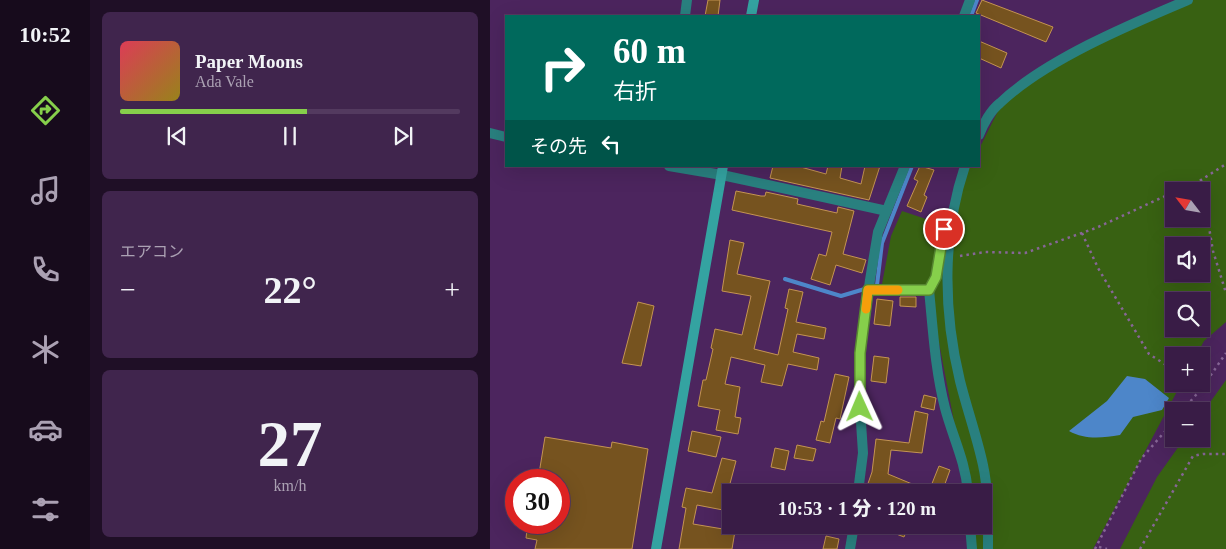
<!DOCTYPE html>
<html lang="ja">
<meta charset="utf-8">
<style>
body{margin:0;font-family:"Times New Roman","Noto Sans JP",serif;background:#40254d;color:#f1f3f6;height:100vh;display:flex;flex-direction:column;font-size:19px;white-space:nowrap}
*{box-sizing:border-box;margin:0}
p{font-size:16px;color:#aba1b3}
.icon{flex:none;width:28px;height:28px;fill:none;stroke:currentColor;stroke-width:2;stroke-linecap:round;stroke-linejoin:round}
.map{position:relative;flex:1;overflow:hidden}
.panel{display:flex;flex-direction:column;gap:12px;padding:12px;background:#1f0f26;width:400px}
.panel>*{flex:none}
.guide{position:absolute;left:15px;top:15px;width:475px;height:152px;border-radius:0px;box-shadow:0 5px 20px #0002,0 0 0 1px #533a5f;background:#00695c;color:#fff;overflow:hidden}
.needle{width:32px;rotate:301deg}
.buttons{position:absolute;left:675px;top:182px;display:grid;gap:10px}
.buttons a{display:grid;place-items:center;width:45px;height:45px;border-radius:0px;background:#391c46;box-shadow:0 5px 20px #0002,0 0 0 1px #533a5f;font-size:25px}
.speed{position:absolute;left:15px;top:469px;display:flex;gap:10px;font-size:25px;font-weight:700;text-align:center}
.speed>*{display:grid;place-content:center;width:65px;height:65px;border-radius:50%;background:#391c46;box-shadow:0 5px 20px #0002,0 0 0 1px #533a5f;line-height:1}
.speed .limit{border:8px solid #d22;background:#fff;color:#111}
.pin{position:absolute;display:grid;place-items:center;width:42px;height:42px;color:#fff;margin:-21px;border:2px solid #fff;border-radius:50%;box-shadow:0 1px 5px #0007}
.me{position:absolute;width:55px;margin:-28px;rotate:359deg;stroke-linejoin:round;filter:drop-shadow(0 0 4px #0008)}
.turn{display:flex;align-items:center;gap:18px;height:105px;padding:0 25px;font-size:22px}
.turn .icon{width:65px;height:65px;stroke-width:2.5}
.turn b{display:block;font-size:35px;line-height:42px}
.then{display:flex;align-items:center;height:48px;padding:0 25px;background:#0003;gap:10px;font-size:19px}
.big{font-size:38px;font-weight:800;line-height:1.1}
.panel .tile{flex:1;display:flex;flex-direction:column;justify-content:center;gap:8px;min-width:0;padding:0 18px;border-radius:8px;background:#40254d}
.panel .dial{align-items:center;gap:0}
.dial b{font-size:65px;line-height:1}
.song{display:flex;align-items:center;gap:15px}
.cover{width:60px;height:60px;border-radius:8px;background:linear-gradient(135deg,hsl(350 70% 55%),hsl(50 70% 35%))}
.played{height:5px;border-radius:2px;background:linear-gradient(90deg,#86cf4b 55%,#533a5f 55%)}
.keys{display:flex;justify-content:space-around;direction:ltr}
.heat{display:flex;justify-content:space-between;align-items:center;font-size:28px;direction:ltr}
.trip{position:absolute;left:232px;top:484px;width:270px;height:50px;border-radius:0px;background:#391c46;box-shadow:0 5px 20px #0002,0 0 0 1px #533a5f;font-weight:800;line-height:50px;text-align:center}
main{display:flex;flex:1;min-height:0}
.menu{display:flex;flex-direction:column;width:90px;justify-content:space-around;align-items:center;background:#170b1c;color:#aba1b3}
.menu .icon{width:35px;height:35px}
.menu .selected{color:#86cf4b}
.menu b{font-size:22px;color:#f1f3f6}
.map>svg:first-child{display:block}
</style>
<main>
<nav class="menu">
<b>10:52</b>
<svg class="icon selected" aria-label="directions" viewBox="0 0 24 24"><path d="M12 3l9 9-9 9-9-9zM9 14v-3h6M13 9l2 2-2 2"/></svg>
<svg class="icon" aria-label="music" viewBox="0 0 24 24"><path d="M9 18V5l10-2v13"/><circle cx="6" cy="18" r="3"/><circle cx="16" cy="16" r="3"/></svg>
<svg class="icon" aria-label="phone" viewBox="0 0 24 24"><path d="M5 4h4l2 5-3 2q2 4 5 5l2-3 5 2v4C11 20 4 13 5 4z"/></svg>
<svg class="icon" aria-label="climate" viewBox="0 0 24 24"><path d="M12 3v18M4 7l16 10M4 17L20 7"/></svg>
<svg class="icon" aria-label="car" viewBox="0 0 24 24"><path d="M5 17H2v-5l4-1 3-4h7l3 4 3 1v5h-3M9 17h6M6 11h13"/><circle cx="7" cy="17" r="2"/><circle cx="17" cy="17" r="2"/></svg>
<svg class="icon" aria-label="filters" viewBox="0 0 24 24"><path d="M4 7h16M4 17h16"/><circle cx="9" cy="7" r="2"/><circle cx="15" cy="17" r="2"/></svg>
</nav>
<section class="panel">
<div class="tile">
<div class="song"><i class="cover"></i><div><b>Paper Moons</b><p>Ada Vale</p></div></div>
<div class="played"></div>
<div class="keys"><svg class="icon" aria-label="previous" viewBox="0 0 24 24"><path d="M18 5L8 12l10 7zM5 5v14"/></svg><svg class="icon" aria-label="pause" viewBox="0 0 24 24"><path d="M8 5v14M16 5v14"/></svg><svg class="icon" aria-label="next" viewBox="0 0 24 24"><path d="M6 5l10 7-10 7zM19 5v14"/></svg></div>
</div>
<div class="tile"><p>エアコン</p>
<div class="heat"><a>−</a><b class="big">22°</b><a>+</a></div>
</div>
<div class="tile dial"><b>27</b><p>km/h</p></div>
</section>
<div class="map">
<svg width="736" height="549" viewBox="0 0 736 549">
<rect width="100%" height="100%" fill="#4c255e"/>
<path fill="#386112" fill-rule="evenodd" d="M 688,0 L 736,0 L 736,322 L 714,341 L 706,356 L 684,356 L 684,384 L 691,384 L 603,549 L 482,549 L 479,525 L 494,525 L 494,492 L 475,492 L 469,448 L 439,290 L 392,284 L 401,236 L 412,211 L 451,224 L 449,250 L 465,195 L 480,166 L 489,166 L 489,149 L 514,99 L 595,48 ZM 684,191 L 711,191 L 711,219 L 684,219 ZM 684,246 L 711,246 L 711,274 L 684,274 ZM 684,301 L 711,301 L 711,329 L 684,329 Z
M 736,380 L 736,549 L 630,549 L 667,477 L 694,439 L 711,439 L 711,415 Z"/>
<path fill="#4d86c9" d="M 637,376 L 655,379 L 679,398 L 672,410 L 643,417 L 630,435 C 612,438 595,440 579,431 L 617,401 Z"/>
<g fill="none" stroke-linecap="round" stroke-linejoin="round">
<path stroke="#4d86c9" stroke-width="4" d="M 481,16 L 487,0
M 295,279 L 351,296 L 378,288
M 385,286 L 387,285 L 392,243 L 422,166"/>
</g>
<path fill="#76531f" stroke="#c49452" d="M 218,0 L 230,0 L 228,16 L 215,16 Z
M 492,0 L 563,27 L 556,42 L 486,13 Z
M 489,41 L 517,53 L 511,68 L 489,58 Z
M 283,166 L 307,166 L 336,174 L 338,166 L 352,166 L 350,178 L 371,184 L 375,166 L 390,166 L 379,200 L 280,178 Z
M 430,166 L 444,170 L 434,195 L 437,197 L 431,212 L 417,206 L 428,181 L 424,179 Z
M 246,191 L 271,196 L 275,196 L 276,192 L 308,199 L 307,204 L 347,213 L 348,207 L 364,211 L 353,254 L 376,260 L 372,273 L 346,265 L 340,285 L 321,279 L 329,254 L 336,256 L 342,232 L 242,210 Z
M 240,240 L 254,243 L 247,274 L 280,281 L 264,349 L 288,355 L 298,309 L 295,308 L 299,289 L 313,292 L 306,322 L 336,328 L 334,339 L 307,334 L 303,352 L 329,358 L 327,370 L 298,364 L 292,386 L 271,382 L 275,365 L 241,357 L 235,384 L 250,387 L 245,417 L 251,418 L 248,434 L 226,430 L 230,410 L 208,406 L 213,380 L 216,380 L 223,349 L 221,348 L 225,329 L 252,335 L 261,296 L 232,291 Z
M 410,297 L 426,297 L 426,307 L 410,306 Z
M 387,299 L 403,301 L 400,326 L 384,324 Z
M 148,302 L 164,306 L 151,366 L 132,363 Z
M 384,356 L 399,358 L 396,383 L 381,381 Z
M 345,374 L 359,377 L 350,419 L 346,418 L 340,443 L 326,440 L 331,421 L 334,422 Z
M 434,395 L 446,398 L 444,410 L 431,407 Z
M 425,411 L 438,414 L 432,453 L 401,450 L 398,474 L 439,491 L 449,466 L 460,470 L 452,492 L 408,492 L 390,487 L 388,492 L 375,492 L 382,472 L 386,439 L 419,443 Z
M 202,431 L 231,437 L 226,457 L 198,451 Z
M 55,437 L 121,448 L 122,442 L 158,449 L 142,549 L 45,549 L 47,540 L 36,538 L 38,522 L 69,522 L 69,480 L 48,480 Z
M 307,445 L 326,449 L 323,461 L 304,458 Z
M 285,448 L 299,451 L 295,470 L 281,467 Z
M 232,458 L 246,461 L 233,510 L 207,505 L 203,524 L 245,531 L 242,549 L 189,549 L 196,508 L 192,507 L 196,488 L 222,493 Z
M 383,525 L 419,525 L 414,537 Z
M 336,536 L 349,539 L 347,549 L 333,549 Z"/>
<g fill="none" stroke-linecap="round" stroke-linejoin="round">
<path stroke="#876697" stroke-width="2.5" stroke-dasharray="2.5 4" stroke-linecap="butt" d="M 711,180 L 723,251 L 736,293
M 686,191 L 711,180 L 736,164
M 592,233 L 608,268 L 659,354 L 684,370
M 470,256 L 495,252 L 535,253 L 606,228 L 684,192
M 705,384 L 712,388
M 692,411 L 712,388 L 736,353
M 609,547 L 617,549
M 605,549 L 651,459 L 684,421
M 650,549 L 703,456 L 713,454 L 736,454"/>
<path stroke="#29807f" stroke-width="10" d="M 195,16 L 197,0
M 474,16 L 480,0
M 0,133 L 16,137
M 489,135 C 493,124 501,110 510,103 C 555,60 641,24 698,0
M 179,166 L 232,175 L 397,211
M 475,166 C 452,234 453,311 470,381 C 477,409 487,437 493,465 C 499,493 498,521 498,549
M 378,290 L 439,290 C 443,329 445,369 455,408 C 463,438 475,460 478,492
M 439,290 L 446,277 L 456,223
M 368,492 L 373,453 L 369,392 L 370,353 L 380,280 L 388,232 L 415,166
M 480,525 L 482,549
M 360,549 L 364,525"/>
<path stroke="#34a3a1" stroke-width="10" d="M 261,16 L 264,0
M 166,549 L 233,166"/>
</g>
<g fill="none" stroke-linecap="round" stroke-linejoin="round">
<defs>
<path id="route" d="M 370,407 L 370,353 L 378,290 L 439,290 L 446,277 L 454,229"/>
</defs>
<use href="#route" stroke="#578731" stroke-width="12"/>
<use href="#route" stroke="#86cf4b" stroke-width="9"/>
<path stroke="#f59e0b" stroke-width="9" d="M 376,309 L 378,290 L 408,290"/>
</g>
</svg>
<div class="buttons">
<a><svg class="needle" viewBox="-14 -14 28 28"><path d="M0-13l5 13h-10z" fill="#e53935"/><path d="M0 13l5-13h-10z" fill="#aba1b3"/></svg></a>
<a><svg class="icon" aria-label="sound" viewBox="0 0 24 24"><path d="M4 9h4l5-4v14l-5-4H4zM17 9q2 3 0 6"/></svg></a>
<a><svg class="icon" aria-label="search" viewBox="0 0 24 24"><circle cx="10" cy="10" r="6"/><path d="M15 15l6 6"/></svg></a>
<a>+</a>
<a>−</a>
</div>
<div class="speed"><div class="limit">30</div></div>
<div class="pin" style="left:454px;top:229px;background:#d93025"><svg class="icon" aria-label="arrive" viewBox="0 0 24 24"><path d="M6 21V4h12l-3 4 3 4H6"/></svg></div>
<svg class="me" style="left:370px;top:407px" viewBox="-20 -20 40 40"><path d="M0-17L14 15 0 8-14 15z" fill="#86cf4b" stroke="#fff" stroke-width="4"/></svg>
<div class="trip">10:53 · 1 分 · 120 m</div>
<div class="guide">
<div class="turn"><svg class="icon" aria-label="right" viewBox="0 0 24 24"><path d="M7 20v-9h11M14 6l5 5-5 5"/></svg><div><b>60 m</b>右折</div></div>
<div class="then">その先<svg class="icon" aria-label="left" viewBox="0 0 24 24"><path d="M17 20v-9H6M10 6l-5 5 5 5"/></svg></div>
</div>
</div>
</main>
